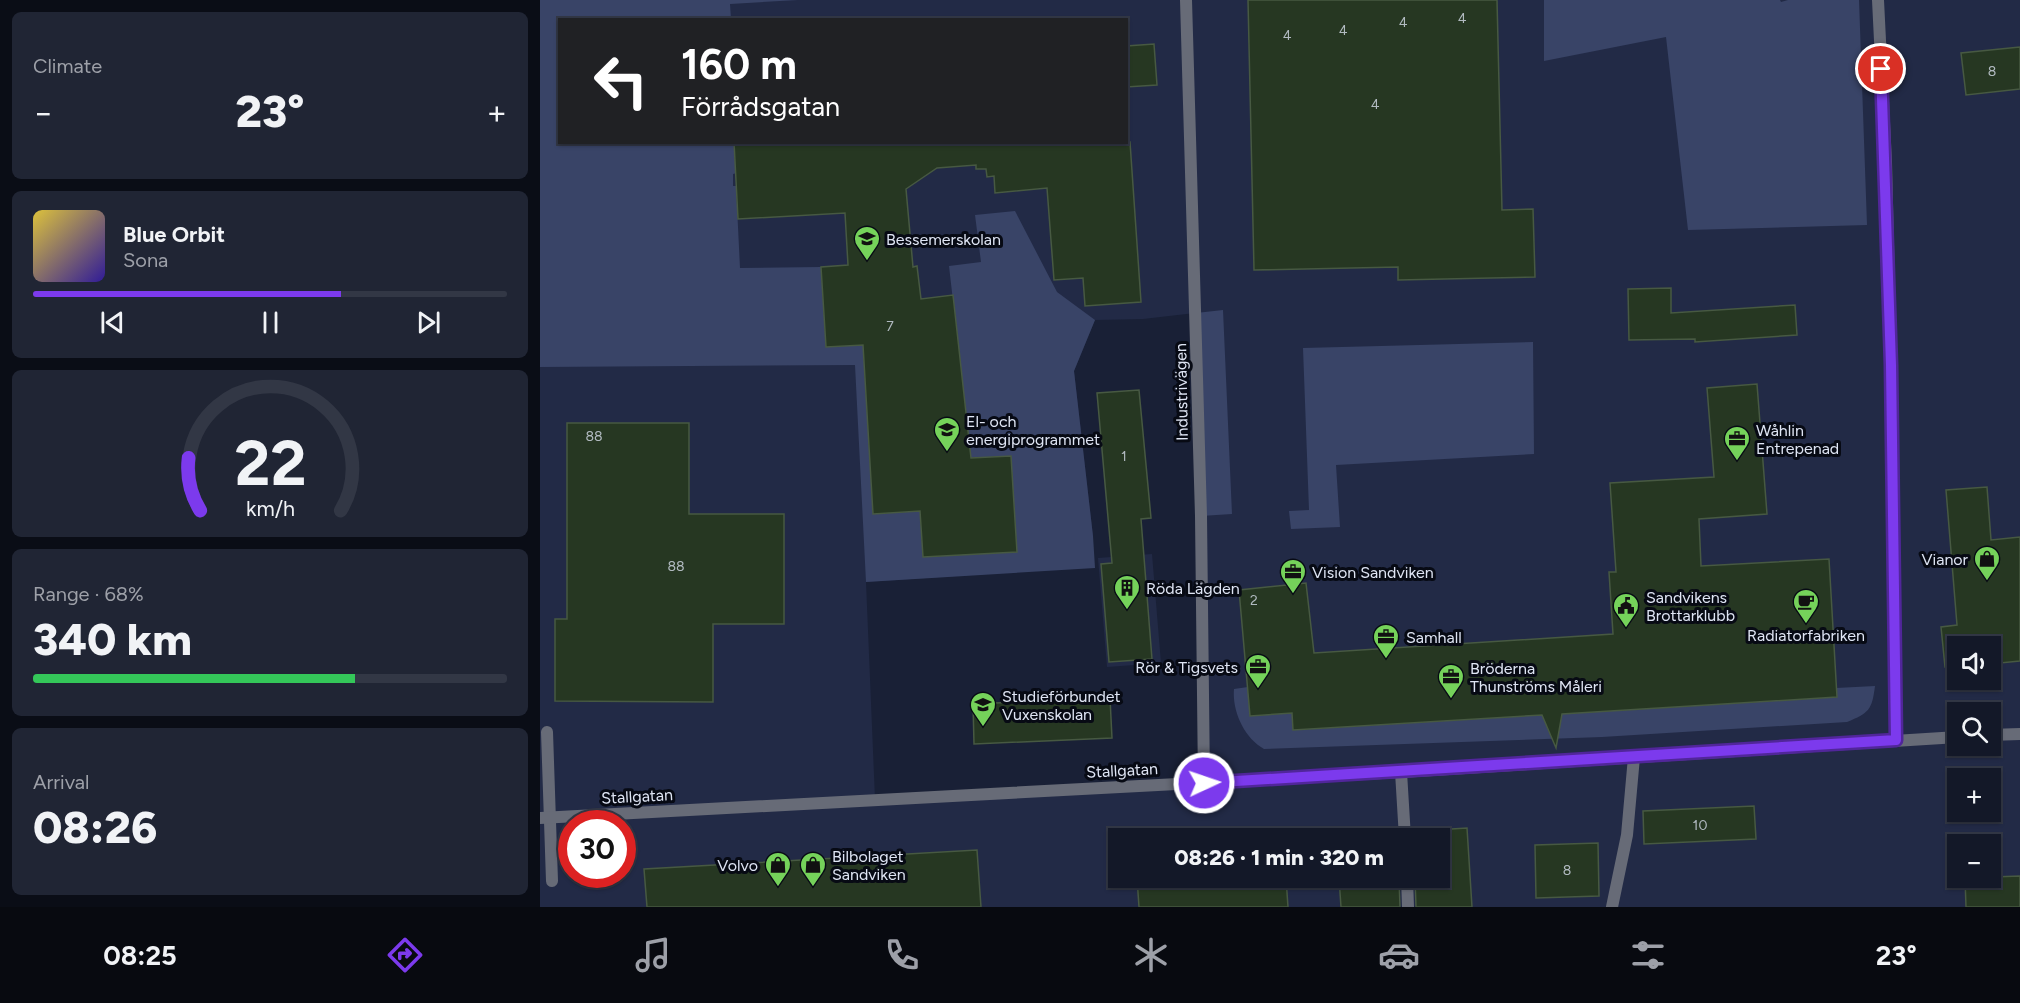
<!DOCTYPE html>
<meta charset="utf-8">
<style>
body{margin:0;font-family:Figtree,sans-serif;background:#202534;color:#f1f3f6;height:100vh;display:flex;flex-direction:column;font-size:22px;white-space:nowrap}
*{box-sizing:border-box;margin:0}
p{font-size:20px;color:#9da0a8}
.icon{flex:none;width:33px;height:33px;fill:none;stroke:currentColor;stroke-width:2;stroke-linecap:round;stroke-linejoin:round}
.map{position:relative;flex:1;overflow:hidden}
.details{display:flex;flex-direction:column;gap:12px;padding:12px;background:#0a0d16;width:540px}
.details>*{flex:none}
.guide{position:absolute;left:18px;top:18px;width:570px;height:126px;border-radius:0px;box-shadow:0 2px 4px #0004,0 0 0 2px #323745;background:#202124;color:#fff;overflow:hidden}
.fabs{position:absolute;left:1407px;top:636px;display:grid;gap:12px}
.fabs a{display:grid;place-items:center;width:54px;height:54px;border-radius:0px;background:#131828;box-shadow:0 2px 4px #0004,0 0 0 2px #323745;font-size:30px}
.speed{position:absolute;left:18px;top:810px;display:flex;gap:12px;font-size:30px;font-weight:700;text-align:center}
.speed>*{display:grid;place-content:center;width:78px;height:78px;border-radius:50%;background:#131828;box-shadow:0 2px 4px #0004,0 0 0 2px #323745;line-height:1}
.speed .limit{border:9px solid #d22;background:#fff;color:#111}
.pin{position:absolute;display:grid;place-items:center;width:51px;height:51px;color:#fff;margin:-26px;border:3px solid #fff;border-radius:50%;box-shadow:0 2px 6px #0007}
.me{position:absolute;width:66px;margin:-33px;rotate:87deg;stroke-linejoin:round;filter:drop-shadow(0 0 4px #0008)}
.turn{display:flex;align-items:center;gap:21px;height:126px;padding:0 24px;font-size:27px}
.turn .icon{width:78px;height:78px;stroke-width:2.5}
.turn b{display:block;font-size:42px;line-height:51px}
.big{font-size:45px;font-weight:800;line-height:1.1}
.details .card{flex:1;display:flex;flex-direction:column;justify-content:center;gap:9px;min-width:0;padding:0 21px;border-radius:9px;background:#202534}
.details .dial{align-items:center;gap:0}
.dial svg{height:156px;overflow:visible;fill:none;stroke:#323745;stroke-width:7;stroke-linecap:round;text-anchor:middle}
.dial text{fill:#f1f3f6;stroke:none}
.song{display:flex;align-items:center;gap:18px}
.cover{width:72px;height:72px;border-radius:9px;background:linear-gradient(135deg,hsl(50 70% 55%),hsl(250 70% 35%))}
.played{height:6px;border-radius:3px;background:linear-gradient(90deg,#7c3aed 65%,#323745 65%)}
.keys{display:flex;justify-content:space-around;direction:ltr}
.heat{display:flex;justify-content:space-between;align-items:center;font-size:33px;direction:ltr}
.charge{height:9px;border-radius:4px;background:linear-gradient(90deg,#34c759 68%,#323745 0)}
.trip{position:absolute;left:568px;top:828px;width:342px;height:60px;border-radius:0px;background:#131828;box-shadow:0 2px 4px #0004,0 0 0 2px #323745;font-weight:800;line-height:60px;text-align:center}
.tabs{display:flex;height:96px;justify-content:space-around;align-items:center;background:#080a10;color:#9da0a8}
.tabs .icon{width:42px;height:42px}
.tabs .on{color:#7c3aed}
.tabs b{font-size:27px;color:#f1f3f6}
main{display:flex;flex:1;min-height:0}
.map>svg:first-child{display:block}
</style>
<main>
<section class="details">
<div class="card"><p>Climate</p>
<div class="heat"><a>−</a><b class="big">23°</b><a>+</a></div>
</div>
<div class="card">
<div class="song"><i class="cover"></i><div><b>Blue Orbit</b><p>Sona</p></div></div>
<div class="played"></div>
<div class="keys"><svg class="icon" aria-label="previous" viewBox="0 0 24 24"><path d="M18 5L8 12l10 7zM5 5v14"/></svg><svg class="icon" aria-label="pause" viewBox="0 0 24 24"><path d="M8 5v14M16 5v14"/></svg><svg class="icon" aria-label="next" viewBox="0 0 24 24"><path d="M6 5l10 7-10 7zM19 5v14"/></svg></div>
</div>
<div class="card dial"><svg viewBox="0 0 100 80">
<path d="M14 69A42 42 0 1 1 86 69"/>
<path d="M14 69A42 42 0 0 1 8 42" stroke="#7c3aed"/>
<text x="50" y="56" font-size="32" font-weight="700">22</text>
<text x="50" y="72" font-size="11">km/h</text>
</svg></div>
<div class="card"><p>Range · 68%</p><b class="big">340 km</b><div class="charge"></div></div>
<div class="card"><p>Arrival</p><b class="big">08:26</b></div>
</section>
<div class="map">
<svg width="1480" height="907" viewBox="0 0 1480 907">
<rect width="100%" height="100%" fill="#192036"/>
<path fill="#222a46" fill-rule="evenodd" d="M 0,0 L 1480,0 L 1480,907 L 0,907 ZM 20,20 L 586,20 L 586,142 L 20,142 ZM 655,313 L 664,783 L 335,799 L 326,582 L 508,570 L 553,536 L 534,371 L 555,320 L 603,319 ZM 1418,646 L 1450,646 L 1450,680 L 1418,680 ZM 1418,712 L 1450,712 L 1450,746 L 1418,746 ZM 1418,778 L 1450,778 L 1450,812 L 1418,812 ZM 32,824 L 82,824 L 82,874 L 32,874 ZM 579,838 L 900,838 L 900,878 L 579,878 ZM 1418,844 L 1450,844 L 1450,878 L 1418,878 Z
M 612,554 L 621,663 L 567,667 L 558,558 Z"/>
<path fill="#394467" d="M 0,0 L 258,0 L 190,4 L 191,19 L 20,20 L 20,142 L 194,143 L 197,173 L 193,174 L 193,186 L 196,186 L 200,268 L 281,267 L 286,347 L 323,345 L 333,514 L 380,511 L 383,557 L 477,551 L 471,456 L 431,458 L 409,266 L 441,262 L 435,215 L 475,211 L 517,292 L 555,320 L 534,371 L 553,536 L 555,568 L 326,582 L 315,365 L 0,367 Z
M 1004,0 L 1240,0 L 1241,2 L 1248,0 L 1319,0 L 1327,225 L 1148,230 L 1126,37 L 1004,61 Z
M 683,310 L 692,514 L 661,516 L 656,313 Z
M 993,342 L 994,454 L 796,465 L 800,527 L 751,529 L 749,511 L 769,510 L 763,348 Z
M 1335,686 C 1332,710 1329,713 1307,722 L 1062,737 L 724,749 C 704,738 692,711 694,689 L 708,687 L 752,713 L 754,730 L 1296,697 L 1296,688 Z"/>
<path fill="#263722" stroke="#475942" stroke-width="1.5" d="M 708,0 L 957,0 L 962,210 L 993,209 L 995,277 L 858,280 L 858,267 L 714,270 Z
M 614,44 L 617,85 L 586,87 L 586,46 Z
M 1480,47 L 1480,89 L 1426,95 L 1421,53 Z
M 194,142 L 590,142 L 601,302 L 545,306 L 543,278 L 514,280 L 507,188 L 455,193 L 454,176 L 447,177 L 446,169 L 436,169 L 436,165 L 397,168 L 366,189 L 373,267 L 377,266 L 381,299 L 413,295 L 431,458 L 471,456 L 477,552 L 383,557 L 380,511 L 333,514 L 323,345 L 286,347 L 281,267 L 308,265 L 305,213 L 198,219 Z
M 1131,288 L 1131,313 L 1255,305 L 1257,335 L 1155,342 L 1155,339 L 1089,340 L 1088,289 Z
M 1217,384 L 1227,514 L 1159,519 L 1161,566 L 1289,559 L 1297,697 L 1022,714 L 1016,748 L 1002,715 L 753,730 L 752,713 L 710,716 L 699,590 L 766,583 L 774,653 L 1073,634 L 1069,572 L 1076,572 L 1070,483 L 1174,477 L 1167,388 Z
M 599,390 L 611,518 L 601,519 L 612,659 L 569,662 L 561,564 L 572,563 L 557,393 Z
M 27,423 L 149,423 L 149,514 L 244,514 L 244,624 L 173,624 L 173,702 L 15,701 L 15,619 L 27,619 Z
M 1447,487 L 1451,540 L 1480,537 L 1480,661 L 1450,664 L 1450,646 L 1418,646 L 1418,666 L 1405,667 L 1401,627 L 1417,625 L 1406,490 Z
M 570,698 L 572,738 L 434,744 L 433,704 Z
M 1214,806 L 1216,839 L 1104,844 L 1103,811 Z
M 927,828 L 932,907 L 876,907 L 875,878 L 900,878 L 900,838 L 879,838 L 879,831 Z
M 744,829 L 744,838 L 595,838 L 595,833 L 649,830 L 649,834 Z
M 1058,843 L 1059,896 L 996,898 L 995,845 Z
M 437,850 L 441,907 L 107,907 L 104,869 Z
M 1480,876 L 1480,907 L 1426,907 L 1425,878 Z
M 597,878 L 746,878 L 748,907 L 599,907 Z
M 799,878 L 859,878 L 860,907 L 801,907 Z"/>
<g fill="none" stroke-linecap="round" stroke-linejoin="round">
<path stroke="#676b77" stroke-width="12" d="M 7,732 L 12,881
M 861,772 L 865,838
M 867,878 L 868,907
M 1072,907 L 1087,835 L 1094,757"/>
<path stroke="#676b77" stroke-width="12" d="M 646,0 L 661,516 L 664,783
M 1338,0 L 1346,162 L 1351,365 L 1356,740
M 1450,735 L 1480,734
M 0,818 L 861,772 L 1418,737"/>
</g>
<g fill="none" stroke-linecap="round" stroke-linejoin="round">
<defs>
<path id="route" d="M 664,783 L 1356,740 L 1351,365 L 1341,69"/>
</defs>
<use href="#route" stroke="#51269a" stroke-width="15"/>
<use href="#route" stroke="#7c3aed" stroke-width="10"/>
</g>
<defs>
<symbol id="school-pin" viewBox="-11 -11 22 30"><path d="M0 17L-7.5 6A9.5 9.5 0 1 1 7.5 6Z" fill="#75d25a" stroke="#070a14"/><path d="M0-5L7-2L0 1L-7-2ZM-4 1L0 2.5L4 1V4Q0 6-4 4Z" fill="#111"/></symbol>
<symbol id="office-pin" viewBox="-11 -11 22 30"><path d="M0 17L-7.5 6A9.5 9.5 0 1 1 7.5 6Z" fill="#75d25a" stroke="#070a14"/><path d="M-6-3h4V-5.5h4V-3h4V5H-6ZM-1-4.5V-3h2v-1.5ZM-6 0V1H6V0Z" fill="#111"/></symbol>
<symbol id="shop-pin" viewBox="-11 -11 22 30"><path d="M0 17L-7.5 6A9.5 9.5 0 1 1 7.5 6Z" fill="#75d25a" stroke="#070a14"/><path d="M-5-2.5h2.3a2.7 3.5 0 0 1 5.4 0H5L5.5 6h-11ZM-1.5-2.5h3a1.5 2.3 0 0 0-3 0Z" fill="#111"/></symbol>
<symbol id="building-pin" viewBox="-11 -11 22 30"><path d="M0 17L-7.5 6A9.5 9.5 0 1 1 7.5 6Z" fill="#75d25a" stroke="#070a14"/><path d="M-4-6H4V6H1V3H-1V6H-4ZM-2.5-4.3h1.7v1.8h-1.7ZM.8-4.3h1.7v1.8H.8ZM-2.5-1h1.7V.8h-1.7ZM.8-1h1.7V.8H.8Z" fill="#111"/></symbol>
<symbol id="cafe-pin" viewBox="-11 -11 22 30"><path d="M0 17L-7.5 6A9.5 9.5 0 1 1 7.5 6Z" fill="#75d25a" stroke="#070a14"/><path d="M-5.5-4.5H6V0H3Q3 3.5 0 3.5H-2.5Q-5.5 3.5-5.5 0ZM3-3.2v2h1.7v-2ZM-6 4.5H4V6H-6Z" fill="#111"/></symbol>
<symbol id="civic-pin" viewBox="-11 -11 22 30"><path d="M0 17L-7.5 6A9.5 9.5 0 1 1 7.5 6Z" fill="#75d25a" stroke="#070a14"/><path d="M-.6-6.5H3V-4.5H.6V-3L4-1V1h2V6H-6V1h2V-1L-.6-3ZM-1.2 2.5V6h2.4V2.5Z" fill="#111"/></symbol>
</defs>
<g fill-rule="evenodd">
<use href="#school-pin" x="312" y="224" width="30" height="40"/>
<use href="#school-pin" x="392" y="415" width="30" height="40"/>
<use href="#office-pin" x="1182" y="424" width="30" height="40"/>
<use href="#shop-pin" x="1432" y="544" width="30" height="40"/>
<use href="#office-pin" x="738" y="557" width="30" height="40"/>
<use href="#building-pin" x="572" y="573" width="30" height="40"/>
<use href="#cafe-pin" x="1251" y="587" width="30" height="40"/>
<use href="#civic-pin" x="1071" y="591" width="30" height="40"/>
<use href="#office-pin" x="831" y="622" width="30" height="40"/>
<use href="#office-pin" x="703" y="652" width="30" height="40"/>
<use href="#office-pin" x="896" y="662" width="30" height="40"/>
<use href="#school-pin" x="428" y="690" width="30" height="40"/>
<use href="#shop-pin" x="223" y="850" width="30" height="40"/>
<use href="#shop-pin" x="258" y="850" width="30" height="40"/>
</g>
<g text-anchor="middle" stroke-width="6" stroke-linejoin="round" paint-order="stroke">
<g font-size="14" fill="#b1bac0">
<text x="922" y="23">4</text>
<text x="863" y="27">4</text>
<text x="803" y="35">4</text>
<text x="747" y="40">4</text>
<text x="1452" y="76">8</text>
<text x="835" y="109">4</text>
<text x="350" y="331">7</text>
<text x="54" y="441">88</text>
<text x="584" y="461">1</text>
<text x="136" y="571">88</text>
<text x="714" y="605">2</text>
<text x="1160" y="830">10</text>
<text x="1027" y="875">8</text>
</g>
<g font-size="16" fill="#dfe5f4" stroke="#070a14" text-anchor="start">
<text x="346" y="245">Bessemerskolan</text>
<text x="426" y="427">El- och<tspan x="426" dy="18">energiprogrammet</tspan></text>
<text x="1216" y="436">Wåhlin<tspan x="1216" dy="18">Entrepenad</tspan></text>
<text x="1428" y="565" text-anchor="end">Vianor</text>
<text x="772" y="578">Vision Sandviken</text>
<text x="606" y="594">Röda Lägden</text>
<text x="1106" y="603">Sandvikens<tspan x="1106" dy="18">Brottarklubb</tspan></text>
<text x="1266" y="641" text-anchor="middle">Radiatorfabriken</text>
<text x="866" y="643">Samhall</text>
<text x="698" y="673" text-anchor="end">Rör &amp; Tigsvets</text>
<text x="930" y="674">Bröderna<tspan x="930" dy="18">Thunströms Måleri</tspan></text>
<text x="462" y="702">Studieförbundet<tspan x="462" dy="18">Vuxenskolan</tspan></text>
<text x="292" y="862">Bilbolaget<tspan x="292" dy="18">Sandviken</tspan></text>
<text x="218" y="871" text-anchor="end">Volvo</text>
</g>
<g font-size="16" fill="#dfe5f4" stroke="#070a14">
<text transform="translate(641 392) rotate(-91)" y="6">Industrivägen</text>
<text transform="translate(582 770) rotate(-3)" y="6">Stallgatan</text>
<text transform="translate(97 796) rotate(-3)" y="6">Stallgatan</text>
</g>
</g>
</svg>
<div class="fabs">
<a><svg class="icon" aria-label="sound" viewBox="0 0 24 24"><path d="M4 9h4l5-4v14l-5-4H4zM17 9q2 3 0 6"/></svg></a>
<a><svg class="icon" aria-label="search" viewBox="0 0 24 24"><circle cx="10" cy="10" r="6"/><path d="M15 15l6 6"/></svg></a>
<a>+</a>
<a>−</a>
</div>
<div class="speed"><div class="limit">30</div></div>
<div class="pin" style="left:1341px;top:69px;background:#d93025"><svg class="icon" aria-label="arrive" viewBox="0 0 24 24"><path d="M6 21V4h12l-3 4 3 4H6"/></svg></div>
<svg class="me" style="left:664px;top:783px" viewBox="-20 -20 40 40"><circle r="17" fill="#7c3aed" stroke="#fff" stroke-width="3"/><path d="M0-11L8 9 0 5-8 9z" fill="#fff"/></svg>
<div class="trip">08:26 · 1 min · 320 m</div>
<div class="guide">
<div class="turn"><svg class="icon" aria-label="left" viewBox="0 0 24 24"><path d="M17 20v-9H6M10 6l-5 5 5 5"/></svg><div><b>160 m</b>Förrådsgatan</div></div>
</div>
</div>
</main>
<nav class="tabs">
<b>08:25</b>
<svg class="icon on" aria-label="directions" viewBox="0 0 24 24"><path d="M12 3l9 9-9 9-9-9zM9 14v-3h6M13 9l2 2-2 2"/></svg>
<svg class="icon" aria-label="music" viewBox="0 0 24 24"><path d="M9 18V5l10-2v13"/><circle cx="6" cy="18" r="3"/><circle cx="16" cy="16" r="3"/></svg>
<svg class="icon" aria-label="phone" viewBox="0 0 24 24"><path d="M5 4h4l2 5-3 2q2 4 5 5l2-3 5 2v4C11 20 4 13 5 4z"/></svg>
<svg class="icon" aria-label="climate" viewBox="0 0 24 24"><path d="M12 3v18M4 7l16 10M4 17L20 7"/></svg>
<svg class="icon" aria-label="car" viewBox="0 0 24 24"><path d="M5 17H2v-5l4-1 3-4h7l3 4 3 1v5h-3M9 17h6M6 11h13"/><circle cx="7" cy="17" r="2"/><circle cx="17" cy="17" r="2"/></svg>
<svg class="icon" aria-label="filters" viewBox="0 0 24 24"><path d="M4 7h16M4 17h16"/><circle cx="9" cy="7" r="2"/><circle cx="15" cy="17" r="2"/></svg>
<b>23°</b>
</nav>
